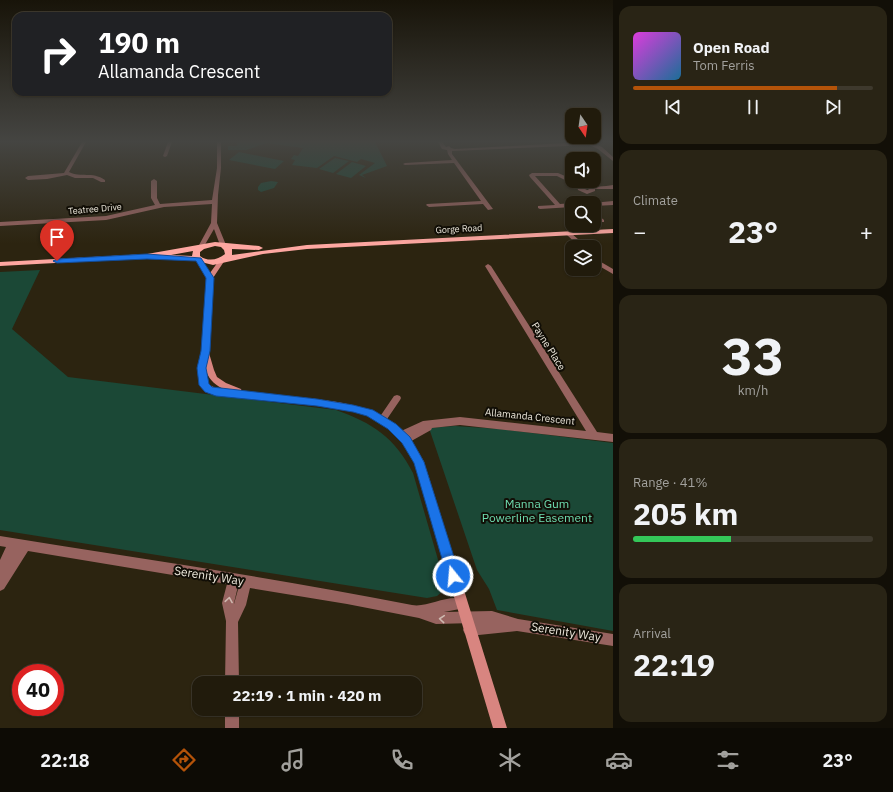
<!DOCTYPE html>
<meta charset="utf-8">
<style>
body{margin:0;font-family:"IBM Plex Sans",sans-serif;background:#292415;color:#f1f3f6;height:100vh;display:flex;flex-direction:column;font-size:15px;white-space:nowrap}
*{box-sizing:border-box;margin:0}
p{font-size:13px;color:#a2a19d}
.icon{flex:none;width:22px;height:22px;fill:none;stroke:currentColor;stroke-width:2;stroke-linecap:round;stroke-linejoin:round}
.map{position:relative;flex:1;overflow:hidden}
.drawer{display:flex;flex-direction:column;gap:6px;padding:6px;background:#120f07;width:280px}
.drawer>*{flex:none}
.top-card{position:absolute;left:12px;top:12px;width:380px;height:84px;border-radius:12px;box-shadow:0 1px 3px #0004,0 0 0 1px #3e392d;background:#202124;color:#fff;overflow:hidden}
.needle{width:26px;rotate:167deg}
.controls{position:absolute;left:565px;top:108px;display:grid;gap:8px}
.controls a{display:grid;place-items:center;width:36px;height:36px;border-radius:8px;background:#211b0c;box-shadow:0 1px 3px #0004,0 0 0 1px #3e392d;font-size:20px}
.speed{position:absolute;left:12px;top:664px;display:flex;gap:8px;font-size:20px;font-weight:700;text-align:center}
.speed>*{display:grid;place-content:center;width:52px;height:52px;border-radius:50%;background:#211b0c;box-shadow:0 1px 3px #0004,0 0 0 1px #3e392d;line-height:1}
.speed .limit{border:6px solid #d22;background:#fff;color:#111}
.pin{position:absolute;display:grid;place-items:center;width:34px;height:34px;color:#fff;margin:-41px -17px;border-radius:50% 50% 50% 0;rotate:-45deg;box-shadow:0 0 4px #0007}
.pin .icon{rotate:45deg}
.me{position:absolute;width:44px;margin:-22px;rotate:343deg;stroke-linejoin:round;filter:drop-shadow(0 0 3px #0008)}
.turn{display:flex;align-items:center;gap:14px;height:84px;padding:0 20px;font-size:18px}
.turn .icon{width:52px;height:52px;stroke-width:2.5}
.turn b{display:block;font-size:28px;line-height:34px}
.big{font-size:30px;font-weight:800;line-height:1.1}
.drawer .tile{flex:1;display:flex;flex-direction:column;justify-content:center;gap:6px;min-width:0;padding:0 14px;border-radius:12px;background:#292415}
.drawer .dial{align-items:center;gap:0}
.dial b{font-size:52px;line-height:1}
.song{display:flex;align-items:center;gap:12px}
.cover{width:48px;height:48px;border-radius:6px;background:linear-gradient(135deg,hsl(300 70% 55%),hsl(200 70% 35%))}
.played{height:4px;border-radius:2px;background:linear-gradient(90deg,#b45309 85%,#3e392d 85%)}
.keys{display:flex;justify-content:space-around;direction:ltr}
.heat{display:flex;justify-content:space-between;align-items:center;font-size:22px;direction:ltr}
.charge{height:6px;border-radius:3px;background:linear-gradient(90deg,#34c759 41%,#3e392d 0)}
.trip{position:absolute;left:192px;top:676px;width:230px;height:40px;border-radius:12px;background:#211b0c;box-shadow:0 1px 3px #0004,0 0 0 1px #3e392d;font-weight:800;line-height:40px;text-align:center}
.menu{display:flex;height:64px;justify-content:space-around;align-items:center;background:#0d0b05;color:#a2a19d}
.menu .icon{width:28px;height:28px}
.menu .current{color:#b45309}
.menu b{font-size:18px;color:#f1f3f6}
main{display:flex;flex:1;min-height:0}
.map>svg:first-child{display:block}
</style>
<main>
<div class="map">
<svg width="613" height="728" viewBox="0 0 613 728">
<rect width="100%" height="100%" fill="#2c2410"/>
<path fill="#1b4836" d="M 228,142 L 375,142 L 387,166 L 362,175 L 366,178 L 359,175 L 375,163 L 361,159 L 357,162 L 334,156 L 317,168 L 292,165 L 295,160 L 291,159 L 294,155 L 298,156 L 303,148 L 267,143 L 246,150 L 228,150 L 228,146 L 237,146 L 237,142 Z
M 239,152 L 284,161 L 275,169 L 229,160 Z
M 335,158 L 349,161 L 333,173 L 319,169 Z
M 352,162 L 366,166 L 351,178 L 336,174 Z
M 271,181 L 278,182 L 274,188 L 261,192 L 258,190 L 258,187 L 261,183 Z
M 40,270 L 12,329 L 68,377 L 336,410 C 373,423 395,438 413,473 L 443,577 L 444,590 L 437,596 L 427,598 L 0,530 L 0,272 Z
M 455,426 L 500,429 L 613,443 L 613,631 L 497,610 L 489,589 L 477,570 L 429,428 Z"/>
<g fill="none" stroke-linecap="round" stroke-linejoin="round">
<path fill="#97635f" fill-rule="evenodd" d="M 82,142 L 86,142 L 69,172 C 81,178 92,171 105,180 L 105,182 L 101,182 L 93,178 L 75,178 L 67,175 L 47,179 L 28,180 L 25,178 L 28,176 L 64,173 Z
M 168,142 L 172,142 L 167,156 L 165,157 L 163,156 Z
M 217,142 L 221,142 L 221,168 L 218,195 L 217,223 L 226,245 L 225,246 L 223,247 L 220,245 L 214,229 L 203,248 L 199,248 L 198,247 L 211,223 L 212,204 L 164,207 L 106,220 L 0,226 L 0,222 L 106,216 L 155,205 L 151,198 L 151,181 L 154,179 L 157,181 L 157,198 L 160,204 L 212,200 L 217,168 Z
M 438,142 L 442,142 L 446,147 L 449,146 L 451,148 L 455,149 L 566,143 L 585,144 L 588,142 L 592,142 L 592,143 L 602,147 L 613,157 L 613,161 L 598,149 L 589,145 L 452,151 L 452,154 L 493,209 L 488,210 L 483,204 L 429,207 L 426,205 L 427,204 L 481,201 L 454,163 L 405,165 L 403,164 L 405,163 L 452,160 L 448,154 L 447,150 L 442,149 Z
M 532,173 L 558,173 L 572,179 L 572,181 C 577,181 588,186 593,186 C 600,187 607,186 613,185 L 613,189 L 595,189 L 595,191 L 587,194 L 578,190 L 577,186 L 557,176 L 535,176 L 560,204 L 572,203 L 572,207 L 540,209 L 538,208 L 538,206 L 555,205 L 530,177 L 529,175 ZM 583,188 L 587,188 L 589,190 L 587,190 Z
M 613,201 L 613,205 L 594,206 L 594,203 L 592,203 Z
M 594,212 L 604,220 L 604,222 L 600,222 L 594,217 Z
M 569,232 L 571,233 L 587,247 L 580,247 L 567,235 L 567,233 Z
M 594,258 L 613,269 L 613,274 L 594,263 Z
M 488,264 L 491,266 L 597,432 L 613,434 L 613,442 L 460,425 L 432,428 L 431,430 L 406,444 L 403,443 L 402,439 L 399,438 L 397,435 L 399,432 L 423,421 L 460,417 L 586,431 L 485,266 Z
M 397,395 L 400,396 L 401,398 L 400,400 L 385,422 L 382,423 L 379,422 L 378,420 L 379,418 L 394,396 Z
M 0,536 C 137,558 275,578 412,605 C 428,608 449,593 465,600 L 467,604 L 465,608 L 444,612 L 492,611 L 518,619 L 613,634 L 613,646 L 517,631 L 469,636 L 465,634 L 463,630 L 465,626 L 474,623 L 436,624 L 419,618 L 347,604 L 250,588 L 246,605 L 238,622 L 239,683 L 225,683 L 226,621 L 222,603 L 227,584 L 28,551 L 4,589 L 0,591 L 0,560 L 6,547 L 0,546 ZM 238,586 L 239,586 L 234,604 L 234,603 Z
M 225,709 L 239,709 L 239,728 L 225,728 Z"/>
<path fill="#d88580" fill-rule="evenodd" d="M 199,257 L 201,258 L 210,273 L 220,259 L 224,259 L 225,260 L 213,278 L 209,353 L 214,370 L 217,377 L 226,383 L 241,389 L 242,392 C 274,395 305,397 337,402 C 352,405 367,407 381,415 C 401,426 414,442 424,462 L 507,728 L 493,728 L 414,462 C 403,440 384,420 360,413 L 314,405 L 216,395 L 206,391 L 201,387 L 198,371 L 202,351 L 207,278 L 196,259 ZM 206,371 C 210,381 216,386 226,390 L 217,389 L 208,384 Z"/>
<path fill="#fea7a1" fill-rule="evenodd" d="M 613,229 L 613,233 L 307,249 L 263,254 L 213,265 L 197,261 L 170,259 L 166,257 L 168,255 L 147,258 L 0,266 L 0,262 L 147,254 L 215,242 L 259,246 L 263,248 L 259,250 L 232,249 L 232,255 L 307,245 ZM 215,246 L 221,247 L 224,250 L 225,254 C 218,260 208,262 200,256 L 200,252 L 204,249 ZM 193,251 L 192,256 L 171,255 Z"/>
</g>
<defs><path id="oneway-chevron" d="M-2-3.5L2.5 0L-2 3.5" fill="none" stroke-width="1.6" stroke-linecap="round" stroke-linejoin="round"/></defs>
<g stroke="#ceb8af">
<use href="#oneway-chevron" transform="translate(229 600) rotate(-81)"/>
<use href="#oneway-chevron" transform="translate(442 619) rotate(-175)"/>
</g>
<linearGradient id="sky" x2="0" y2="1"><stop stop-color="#181409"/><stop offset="0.58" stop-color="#454542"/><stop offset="1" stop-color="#454542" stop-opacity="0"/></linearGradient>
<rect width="613" height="244" fill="url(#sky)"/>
<path fill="#1a73e8" stroke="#114b97" d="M 147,254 L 201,258 L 214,278 L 210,351 L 206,368 L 209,384 L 212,387 L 317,399 L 353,405 L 373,410 L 396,424 L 410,437 L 424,462 L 460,576 L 458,581 L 453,583 L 449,581 L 447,576 L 414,463 L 402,443 L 388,429 L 367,416 L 353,412 L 317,406 L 216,396 L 205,392 L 199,385 L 197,368 L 201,351 L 206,278 L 196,261 L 147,259 L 57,263 L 53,261 L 57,259 Z"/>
<g text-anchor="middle" stroke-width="4" stroke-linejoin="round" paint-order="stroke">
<g font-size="9" fill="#ebe6da" stroke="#110e06">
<text transform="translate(95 209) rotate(-5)" y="3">Teatree Drive</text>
<text transform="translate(459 229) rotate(-3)" y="3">Gorge Road</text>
</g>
<g font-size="10" fill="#ebe6da" stroke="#110e06">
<text transform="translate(549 346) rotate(58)" y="4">Payne Place</text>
<text transform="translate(530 416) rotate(6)" y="4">Allamanda Crescent</text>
</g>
<g font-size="12" fill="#6fdeb1" stroke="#110e06">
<text x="537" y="508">Manna Gum<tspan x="537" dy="14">Powerline Easement</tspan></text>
</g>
<g font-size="12" fill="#ebe6da" stroke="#110e06">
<text transform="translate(209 576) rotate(9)" y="4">Serenity Way</text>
<text transform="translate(566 632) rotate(9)" y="4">Serenity Way</text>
</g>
</g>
</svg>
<div class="controls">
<a><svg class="needle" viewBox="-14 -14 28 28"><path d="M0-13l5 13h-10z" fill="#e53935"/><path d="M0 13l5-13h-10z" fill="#a2a19d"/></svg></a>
<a><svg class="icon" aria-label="sound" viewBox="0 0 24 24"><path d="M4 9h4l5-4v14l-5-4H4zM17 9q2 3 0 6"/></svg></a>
<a><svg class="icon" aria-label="search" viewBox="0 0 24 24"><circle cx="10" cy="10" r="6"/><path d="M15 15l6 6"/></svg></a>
<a><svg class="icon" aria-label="layers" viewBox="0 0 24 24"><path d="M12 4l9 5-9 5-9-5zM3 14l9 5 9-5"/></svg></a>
</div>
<div class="speed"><div class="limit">40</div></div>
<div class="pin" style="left:57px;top:261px;background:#d93025"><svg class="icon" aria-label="arrive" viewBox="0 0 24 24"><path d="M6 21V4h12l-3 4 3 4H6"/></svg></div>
<svg class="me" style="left:453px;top:576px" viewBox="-20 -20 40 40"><circle r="17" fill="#1a73e8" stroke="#fff" stroke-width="3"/><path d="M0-11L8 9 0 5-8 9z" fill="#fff"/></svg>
<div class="trip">22:19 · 1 min · 420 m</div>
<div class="top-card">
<div class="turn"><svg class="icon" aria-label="right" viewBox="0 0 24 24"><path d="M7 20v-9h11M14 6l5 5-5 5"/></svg><div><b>190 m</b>Allamanda Crescent</div></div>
</div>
</div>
<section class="drawer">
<div class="tile">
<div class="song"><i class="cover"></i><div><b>Open Road</b><p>Tom Ferris</p></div></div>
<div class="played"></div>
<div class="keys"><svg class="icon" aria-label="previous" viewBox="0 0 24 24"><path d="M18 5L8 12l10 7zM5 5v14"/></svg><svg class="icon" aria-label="pause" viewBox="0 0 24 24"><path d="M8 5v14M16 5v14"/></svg><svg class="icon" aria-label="next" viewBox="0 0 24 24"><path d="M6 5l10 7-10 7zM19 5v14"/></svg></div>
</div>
<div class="tile"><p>Climate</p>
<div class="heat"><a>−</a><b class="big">23°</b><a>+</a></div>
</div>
<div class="tile dial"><b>33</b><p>km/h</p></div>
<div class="tile"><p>Range · 41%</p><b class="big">205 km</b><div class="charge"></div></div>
<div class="tile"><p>Arrival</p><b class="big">22:19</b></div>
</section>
</main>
<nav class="menu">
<b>22:18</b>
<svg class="icon current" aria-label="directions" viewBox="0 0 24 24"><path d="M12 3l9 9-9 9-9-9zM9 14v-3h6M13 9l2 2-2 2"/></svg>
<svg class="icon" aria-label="music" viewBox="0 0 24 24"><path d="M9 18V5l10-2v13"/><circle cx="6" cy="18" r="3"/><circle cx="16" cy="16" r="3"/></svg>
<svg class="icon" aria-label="phone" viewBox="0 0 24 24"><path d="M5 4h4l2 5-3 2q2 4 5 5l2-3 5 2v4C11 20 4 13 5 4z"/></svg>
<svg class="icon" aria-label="climate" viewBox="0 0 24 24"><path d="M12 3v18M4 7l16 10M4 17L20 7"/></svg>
<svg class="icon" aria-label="car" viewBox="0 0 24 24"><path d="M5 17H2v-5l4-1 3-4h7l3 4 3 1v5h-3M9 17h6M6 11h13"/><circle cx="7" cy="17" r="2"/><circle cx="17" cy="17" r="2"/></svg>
<svg class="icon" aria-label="filters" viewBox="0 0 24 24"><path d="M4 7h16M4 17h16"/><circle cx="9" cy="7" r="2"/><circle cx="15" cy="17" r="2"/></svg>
<b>23°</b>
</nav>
